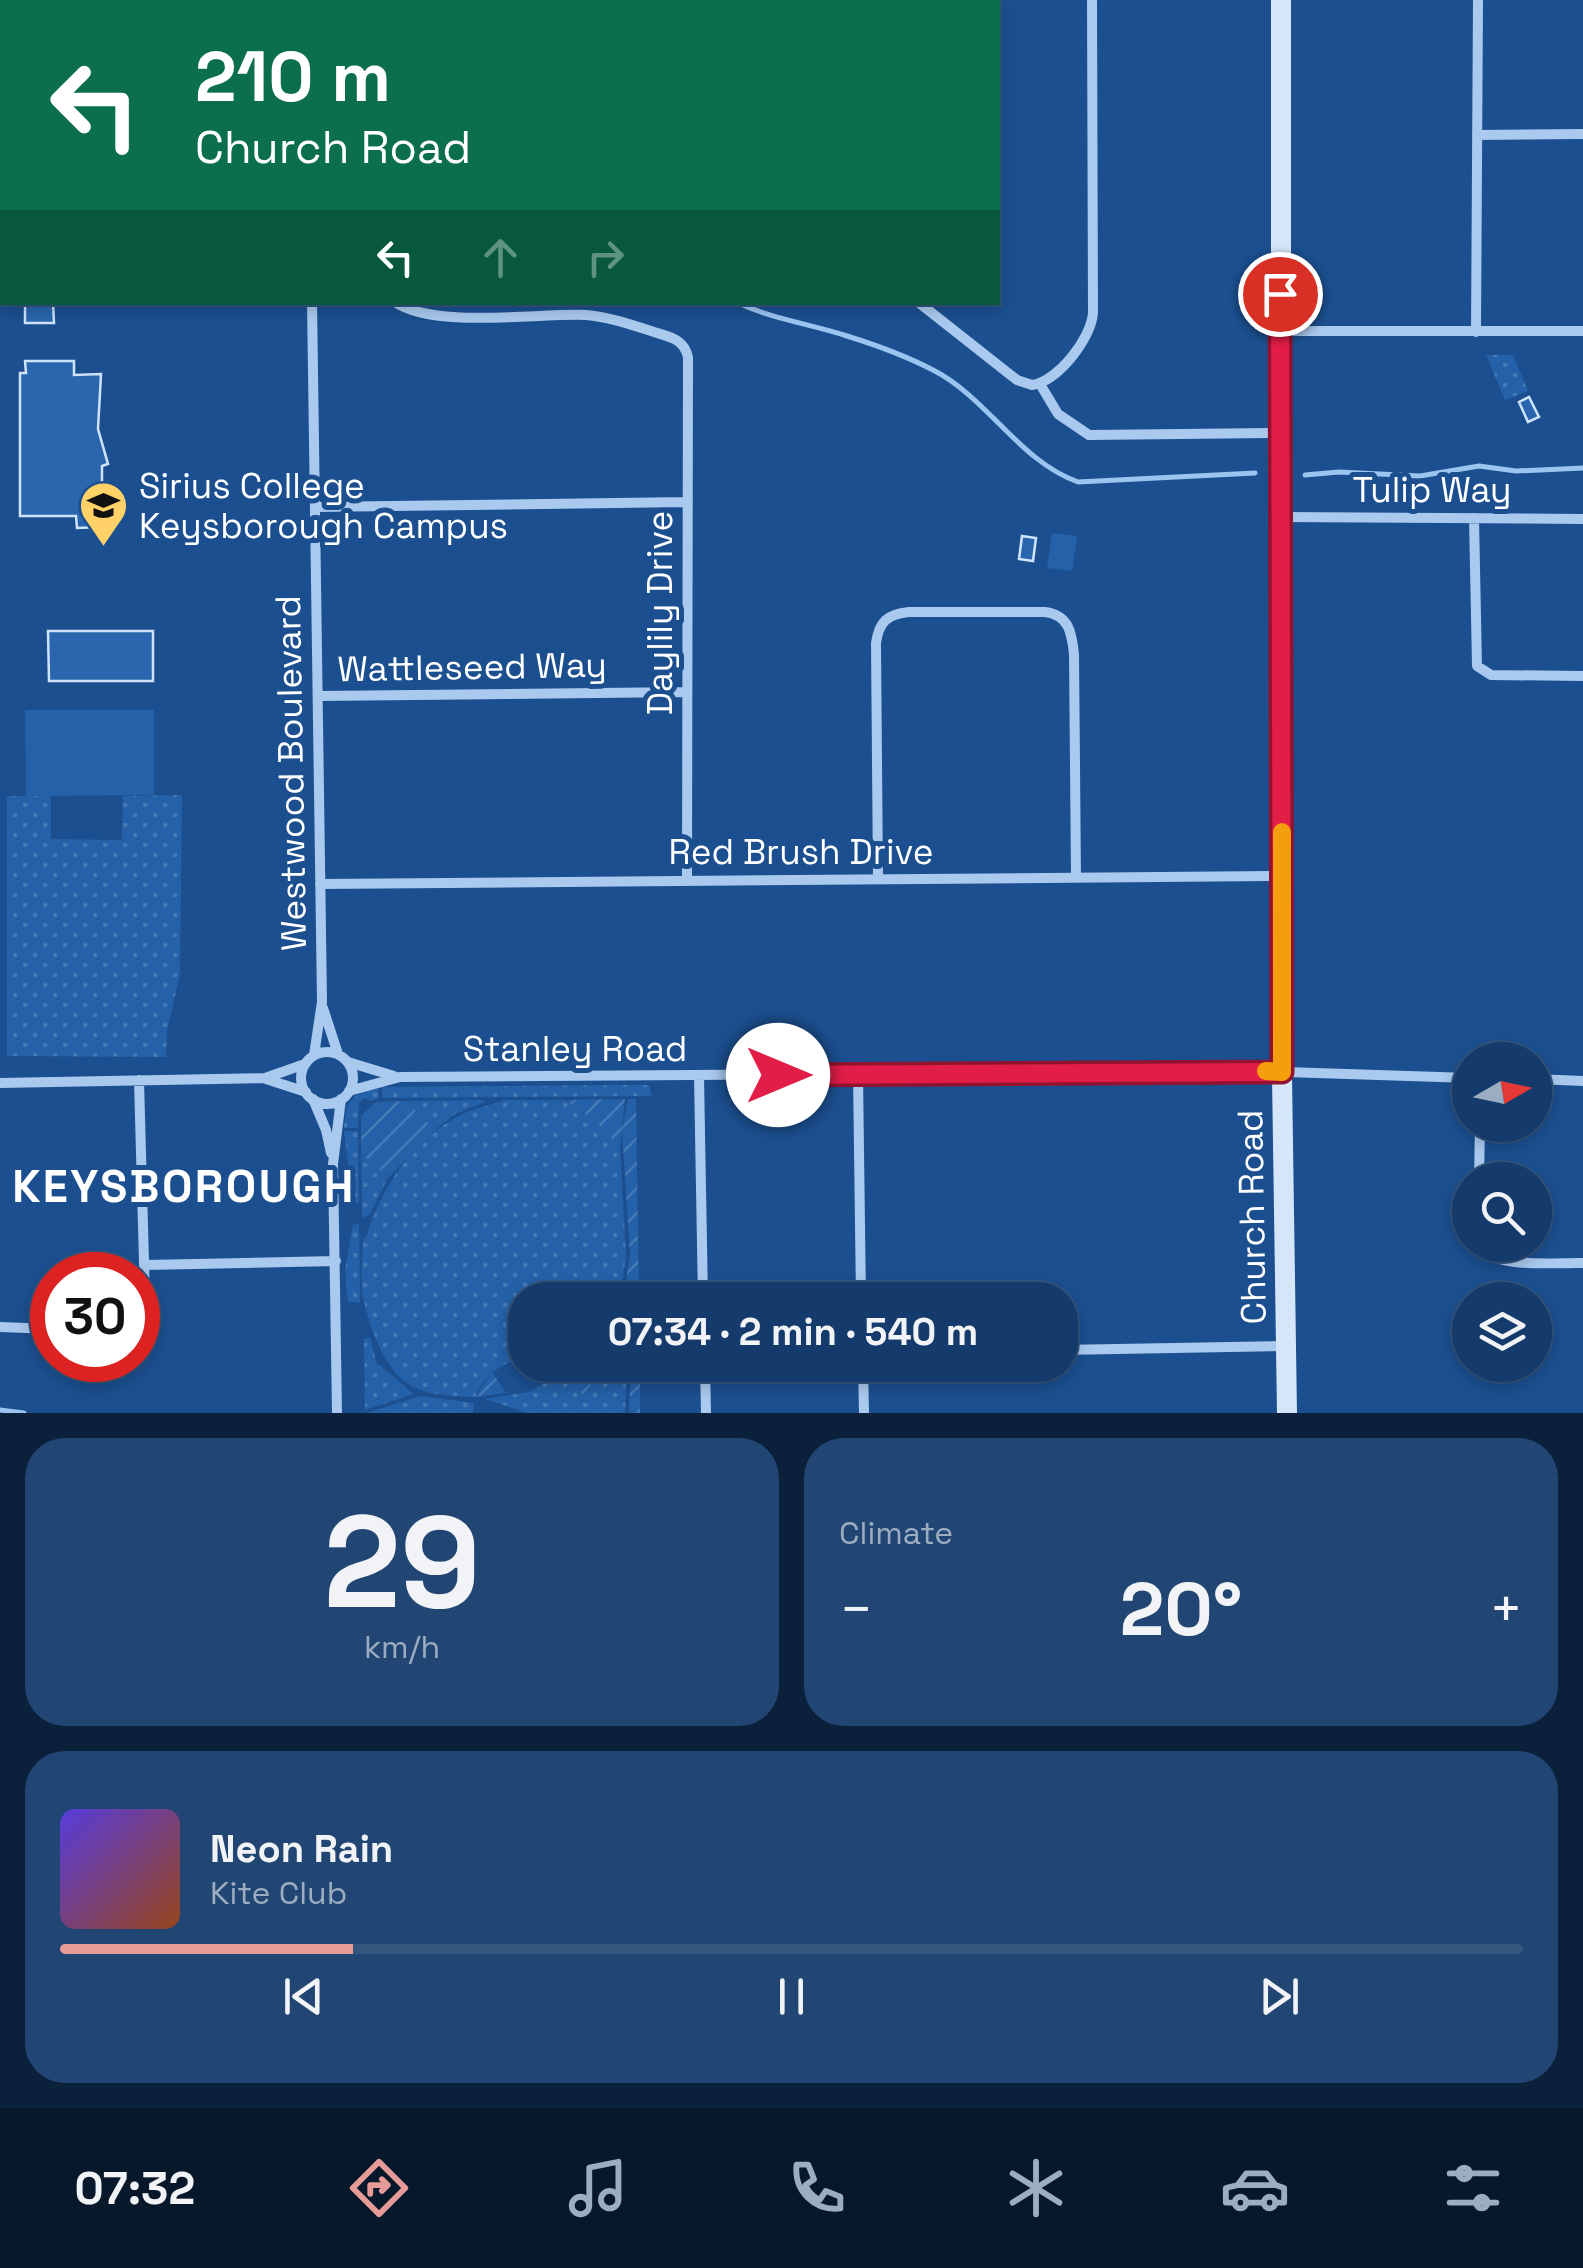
<!DOCTYPE html>
<meta charset="utf-8">
<style>
body{margin:0;font-family:"Space Grotesk",sans-serif;background:#214673;color:#f1f3f6;height:100vh;display:flex;flex-direction:column;font-size:38px;white-space:nowrap}
*{box-sizing:border-box;margin:0}
p{font-size:32px;color:#9dadc1}
.icon{flex:none;width:55px;height:55px;fill:none;stroke:currentColor;stroke-width:2;stroke-linecap:round;stroke-linejoin:round}
.map{position:relative;height:1413px;overflow:hidden}
.details{display:flex;flex-direction:column;gap:25px;padding:25px;background:#0b203b;flex:1}
.details>*{flex:none}
.guide{position:absolute;left:0px;top:0px;width:1000px;height:305px;box-shadow:0 5px 15px #0003,0 0 0 2px #33557e;background:#0b6e4f;color:#fff;overflow:hidden}
.needle{width:65px;rotate:81deg}
.tools{position:absolute;left:1452px;top:1042px;display:grid;gap:20px}
.tools a{display:grid;place-items:center;width:100px;height:100px;border-radius:50%;background:#143b6b;box-shadow:0 5px 15px #0003,0 0 0 2px #33557e;font-size:50px}
.speed{position:absolute;left:30px;top:1252px;display:flex;gap:20px;font-size:50px;font-weight:700;text-align:center}
.speed>*{display:grid;place-content:center;width:130px;height:130px;border-radius:50%;background:#143b6b;box-shadow:0 5px 15px #0003,0 0 0 2px #33557e;line-height:1}
.speed .limit{border:15px solid #d22;background:#fff;color:#111}
.pin{position:absolute;display:grid;place-items:center;width:85px;height:85px;color:#fff;margin:-42px;border:5px solid #fff;border-radius:50%;box-shadow:0 2px 10px #0007}
.me{position:absolute;width:110px;margin:-55px;rotate:90deg;stroke-linejoin:round;filter:drop-shadow(0 0 8px #0008)}
.turn{display:flex;align-items:center;gap:35px;height:210px;padding:0 30px;font-size:45px}
.turn .icon{width:130px;height:130px;stroke-width:2.5}
.turn b{display:block;font-size:70px;line-height:85px}
.lanes{display:flex;align-items:center;height:95px;padding:0 30px;background:#0003;justify-content:center;gap:50px;direction:ltr}
.lanes .off{opacity:.35}
.big{font-size:75px;font-weight:600;line-height:1.1}
.details .card{flex:1;display:flex;flex-direction:column;justify-content:center;gap:15px;min-width:0;padding:0 35px;border-radius:40px;background:#214673}
.details .dial{align-items:center;gap:0}
.dial b{font-size:130px;line-height:1}
.song{display:flex;align-items:center;gap:30px}
.cover{width:120px;height:120px;border-radius:15px;background:linear-gradient(135deg,hsl(250 70% 55%),hsl(20 70% 35%))}
.played{height:10px;border-radius:5px;background:linear-gradient(90deg,#e69b98 20%,#33557e 20%)}
.keys{display:flex;justify-content:space-around;direction:ltr}
.heat{display:flex;justify-content:space-between;align-items:center;font-size:55px;direction:ltr}
.details .tiles{flex:1;display:grid;gap:25px;grid-template-columns:1fr 1fr}
.card:last-child{grid-column:span 2}
.trip{position:absolute;left:508px;top:1282px;width:570px;height:100px;border-radius:40px;background:#143b6b;box-shadow:0 5px 15px #0003,0 0 0 2px #33557e;font-weight:600;line-height:100px;text-align:center}
.menu{display:flex;height:160px;justify-content:space-around;align-items:center;background:#08182b;color:#9dadc1}
.menu .icon{width:70px;height:70px}
.menu .on{color:#e69b98}
.menu b{font-size:45px;color:#f1f3f6}
.map>svg:first-child{display:block}
</style>
<div class="map">
<svg width="1583" height="1413" viewBox="0 0 1583 1413">
<defs>
<pattern id="grass-dots" width="8" height="8" patternUnits="userSpaceOnUse" patternTransform="scale(2.5)"><rect width="8" height="8" fill="#2461a8"/><path d="M2 2h.1M6 6h.1" fill="none" stroke="#4579b5" stroke-width="1.8" stroke-linecap="round"/></pattern>
<pattern id="garden-furrows" width="10" height="10" patternUnits="userSpaceOnUse" patternTransform="scale(2.5)"><rect width="10" height="10" fill="#2461a8"/><path d="M-1 1l2-2M0 10L10 0M9 11l2-2" fill="none" stroke="#4579b5"/></pattern>
</defs>
<rect width="100%" height="100%" fill="#1b4f8f"/>
<path fill="url(#grass-dots)" d="M 1486,355 L 1513,355 L 1528,391 L 1505,400 Z
M 182,795 L 180,974 L 167,1031 L 166,1057 L 7,1056 L 7,796 L 51,796 L 51,839 L 122,840 L 123,796 Z
M 649,1085 L 652,1096 L 382,1098 L 382,1087 Z
M 378,1087 L 379,1098 L 371,1101 L 365,1098 L 359,1102 L 358,1128 L 344,1128 C 346,1098 351,1096 378,1087 Z
M 503,1100 L 565,1100 L 594,1120 L 620,1148 L 626,1255 L 620,1300 L 525,1300 L 525,1358 C 501,1363 485,1374 475,1397 C 457,1396 438,1396 420,1390 C 386,1377 372,1333 364,1302 C 359,1284 363,1258 363,1239 L 366,1238 C 380,1189 412,1140 459,1116 C 473,1108 490,1106 503,1100 Z
M 406,1101 L 485,1100 L 485,1102 L 455,1114 L 435,1130 Z
M 344,1131 L 358,1131 L 359,1203 L 353,1203 Z
M 361,1153 L 388,1178 L 370,1214 L 362,1218 Z
M 359,1224 L 360,1302 L 348,1302 L 345,1270 L 353,1225 Z
M 370,1338 L 377,1364 C 385,1367 403,1387 414,1394 L 365,1410 L 364,1339 Z
M 594,1365 L 627,1365 L 625,1413 L 527,1413 L 485,1399 L 529,1392 L 568,1370 L 587,1401 Z
M 420,1396 L 474,1403 L 473,1413 L 367,1413 Z"/>
<path fill="url(#garden-furrows)" d="M 625,1099 L 620,1148 L 594,1120 L 565,1100 Z
M 628,1099 L 636,1099 L 639,1300 L 623,1300 L 630,1254 L 622,1131 Z
M 406,1101 L 435,1130 L 388,1178 L 361,1153 L 361,1116 L 376,1102 Z
M 575,1365 L 594,1365 L 587,1403 L 568,1370 Z
M 631,1365 L 640,1365 L 640,1413 L 629,1413 Z
M 492,1372 L 506,1393 L 475,1397 Z"/>
<path fill="#2461a8" d="M 1052,533 L 1077,536 L 1072,571 L 1047,568 Z
M 25,710 L 154,710 L 154,795 L 26,796 Z"/>
<g fill="none" stroke-linecap="round" stroke-linejoin="round">
<path stroke="#9cc4f0" stroke-width="5" d="M 736,302 C 772,319 810,324 847,336 C 876,345 906,356 933,370 C 988,398 1019,461 1078,482 L 1255,473
M 1305,475 L 1339,472 L 1420,476 L 1479,466 L 1516,471 L 1583,468
M 0,1410 L 24,1413"/>
</g>
<path fill="#2a66ad" stroke="#cfe3fa" stroke-width="2.5" d="M 25,302 L 53,302 L 54,323 L 25,323 Z
M 25,361 L 74,361 L 74,375 L 101,374 L 98,429 L 108,464 L 102,466 L 102,527 L 77,528 L 76,516 L 20,516 L 20,373 L 26,373 Z
M 1529,397 L 1539,417 L 1528,422 L 1519,402 Z
M 1022,536 L 1036,538 L 1033,561 L 1019,559 Z
M 48,631 L 153,631 L 153,681 L 49,681 Z"/>
<g fill="none" stroke-linecap="round" stroke-linejoin="round">
<path stroke="#a9c9ee" stroke-width="10" d="M 308,0 L 308,2
M 500,0 L 500,2
M 909,0 L 909,2
M 689,2 L 689,0
M 1477,135 L 1583,134
M 312,302 L 322,1002 L 314,1055
M 395,302 C 435,329 536,313 586,315 C 609,317 632,325 654,332 C 670,337 684,339 688,357 L 687,880
M 918,302 L 1017,380 L 1032,385 C 1058,381 1091,339 1093,313 L 1092,0
M 1281,331 L 1583,331
M 1476,332 L 1478,0
M 1040,384 L 1058,414 L 1089,435 L 1281,433
M 315,507 L 688,502
M 1281,517 L 1583,519
M 1474,518 L 1477,666 L 1491,675 L 1583,676
M 318,696 L 687,692
M 878,879 L 876,643 C 879,622 887,614 909,612 L 1045,612 C 1069,615 1072,633 1074,655 L 1076,877
M 320,884 L 1282,876
M 323,1008 L 338,1054
M301 1078a26 26 0 1 1 52 0a26 26 0 1 1-52 0Z
M 348,1062 L 394,1076
M 858,1075 L 861,1300
M 699,1076 L 703,1300
M 266,1079 L 306,1092
M 1535,1079 L 1583,1081
M 0,1083 L 265,1078 L 305,1064
M 349,1091 L 400,1077 L 1257,1071 L 1470,1078
M 313,1099 L 326,1130 L 331,1153
M 1479,1180 L 1480,1125
M 1479,1245 C 1492,1270 1556,1262 1583,1263
M 144,1265 L 336,1261
M 138,1320 L 142,1314 L 145,1299 L 139,1080
M 0,1327 L 52,1329
M 1060,1350 L 1286,1346
M 705,1365 L 706,1413
M 863,1365 L 864,1413
M 337,1413 L 333,1164 L 341,1099"/>
<path stroke="#d6e6fa" stroke-width="20" d="M 1281,0 L 1281,1009 L 1287,1413"/>
</g>
<g fill="none" stroke-linecap="round" stroke-linejoin="round">
<defs>
<path id="route" d="M 778,1075 L 1282,1072 L 1280,294"/>
</defs>
<use href="#route" stroke="#92132f" stroke-width="25"/>
<use href="#route" stroke="#e11d48" stroke-width="18"/>
<path stroke="#f59e0b" stroke-width="18" d="M 1266,1071 L 1282,1072 L 1282,832"/>
</g>
<defs>
<symbol id="school-pin" viewBox="-11 -11 22 30"><path d="M0 17L-7.5 6A9.5 9.5 0 1 1 7.5 6Z" fill="#ffd166" stroke="#1b4f8f"/><path d="M0-5L7-2L0 1L-7-2ZM-4 1L0 2.5L4 1V4Q0 6-4 4Z" fill="#111"/></symbol>
</defs>
<g fill-rule="evenodd">
<use href="#school-pin" x="76" y="478" width="55" height="75"/>
</g>
<g text-anchor="middle" stroke-width="10" stroke-linejoin="round" paint-order="stroke">
<g font-size="35" fill="#fff" stroke="#1b4f8f" text-anchor="start">
<text x="139" y="498">Sirius College<tspan x="139" dy="40">Keysborough Campus</tspan></text>
</g>
<g font-size="35" fill="#fff" stroke="#1b4f8f">
<text x="1432" y="502">Tulip Way</text>
<text transform="translate(660 613) rotate(-90)" y="12">Daylily Drive</text>
<text transform="translate(472 667) rotate(-1)" y="12">Wattleseed Way</text>
<text transform="translate(291 773) rotate(-91)" y="12">Westwood Boulevard</text>
<text x="801" y="864">Red Brush Drive</text>
<text x="575" y="1061">Stanley Road</text>
<text transform="translate(1252 1217) rotate(-91)" y="12">Church Road</text>
</g>
<g font-size="45" font-weight="bold" letter-spacing="2.5" fill="#fff" stroke="#1b4f8f">
<text x="184" y="1202">KEYSBOROUGH</text>
</g>
</g>
</svg>
<div class="tools">
<a><svg class="needle" viewBox="-14 -14 28 28"><path d="M0-13l5 13h-10z" fill="#e53935"/><path d="M0 13l5-13h-10z" fill="#9dadc1"/></svg></a>
<a><svg class="icon" aria-label="search" viewBox="0 0 24 24"><circle cx="10" cy="10" r="6"/><path d="M15 15l6 6"/></svg></a>
<a><svg class="icon" aria-label="layers" viewBox="0 0 24 24"><path d="M12 4l9 5-9 5-9-5zM3 14l9 5 9-5"/></svg></a>
</div>
<div class="speed"><div class="limit">30</div></div>
<div class="pin" style="left:1280px;top:294px;background:#d93025"><svg class="icon" aria-label="arrive" viewBox="0 0 24 24"><path d="M6 21V4h12l-3 4 3 4H6"/></svg></div>
<svg class="me" style="left:778px;top:1075px" viewBox="-20 -20 40 40"><circle r="19" fill="#fff"/><path d="M0-13L10 11 0 6-10 11z" fill="#e11d48"/></svg>
<div class="trip">07:34 · 2 min · 540 m</div>
<div class="guide">
<div class="turn"><svg class="icon" aria-label="left" viewBox="0 0 24 24"><path d="M17 20v-9H6M10 6l-5 5 5 5"/></svg><div><b>210 m</b>Church Road</div></div>
<div class="lanes"><svg class="icon" aria-label="left" viewBox="0 0 24 24"><path d="M17 20v-9H6M10 6l-5 5 5 5"/></svg><svg class="icon off" aria-label="ahead" viewBox="0 0 24 24"><path d="M12 20V5M6 11l6-6 6 6"/></svg><svg class="icon off" aria-label="right" viewBox="0 0 24 24"><path d="M7 20v-9h11M14 6l5 5-5 5"/></svg></div>
</div>
</div>
<section class="details">
<div class="tiles">
<div class="card dial"><b>29</b><p>km/h</p></div>
<div class="card"><p>Climate</p>
<div class="heat"><a>−</a><b class="big">20°</b><a>+</a></div>
</div>
<div class="card">
<div class="song"><i class="cover"></i><div><b>Neon Rain</b><p>Kite Club</p></div></div>
<div class="played"></div>
<div class="keys"><svg class="icon" aria-label="previous" viewBox="0 0 24 24"><path d="M18 5L8 12l10 7zM5 5v14"/></svg><svg class="icon" aria-label="pause" viewBox="0 0 24 24"><path d="M8 5v14M16 5v14"/></svg><svg class="icon" aria-label="next" viewBox="0 0 24 24"><path d="M6 5l10 7-10 7zM19 5v14"/></svg></div>
</div>
</div>
</section>
<nav class="menu">
<b>07:32</b>
<svg class="icon on" aria-label="directions" viewBox="0 0 24 24"><path d="M12 3l9 9-9 9-9-9zM9 14v-3h6M13 9l2 2-2 2"/></svg>
<svg class="icon" aria-label="music" viewBox="0 0 24 24"><path d="M9 18V5l10-2v13"/><circle cx="6" cy="18" r="3"/><circle cx="16" cy="16" r="3"/></svg>
<svg class="icon" aria-label="phone" viewBox="0 0 24 24"><path d="M5 4h4l2 5-3 2q2 4 5 5l2-3 5 2v4C11 20 4 13 5 4z"/></svg>
<svg class="icon" aria-label="climate" viewBox="0 0 24 24"><path d="M12 3v18M4 7l16 10M4 17L20 7"/></svg>
<svg class="icon" aria-label="car" viewBox="0 0 24 24"><path d="M5 17H2v-5l4-1 3-4h7l3 4 3 1v5h-3M9 17h6M6 11h13"/><circle cx="7" cy="17" r="2"/><circle cx="17" cy="17" r="2"/></svg>
<svg class="icon" aria-label="filters" viewBox="0 0 24 24"><path d="M4 7h16M4 17h16"/><circle cx="9" cy="7" r="2"/><circle cx="15" cy="17" r="2"/></svg>
</nav>
